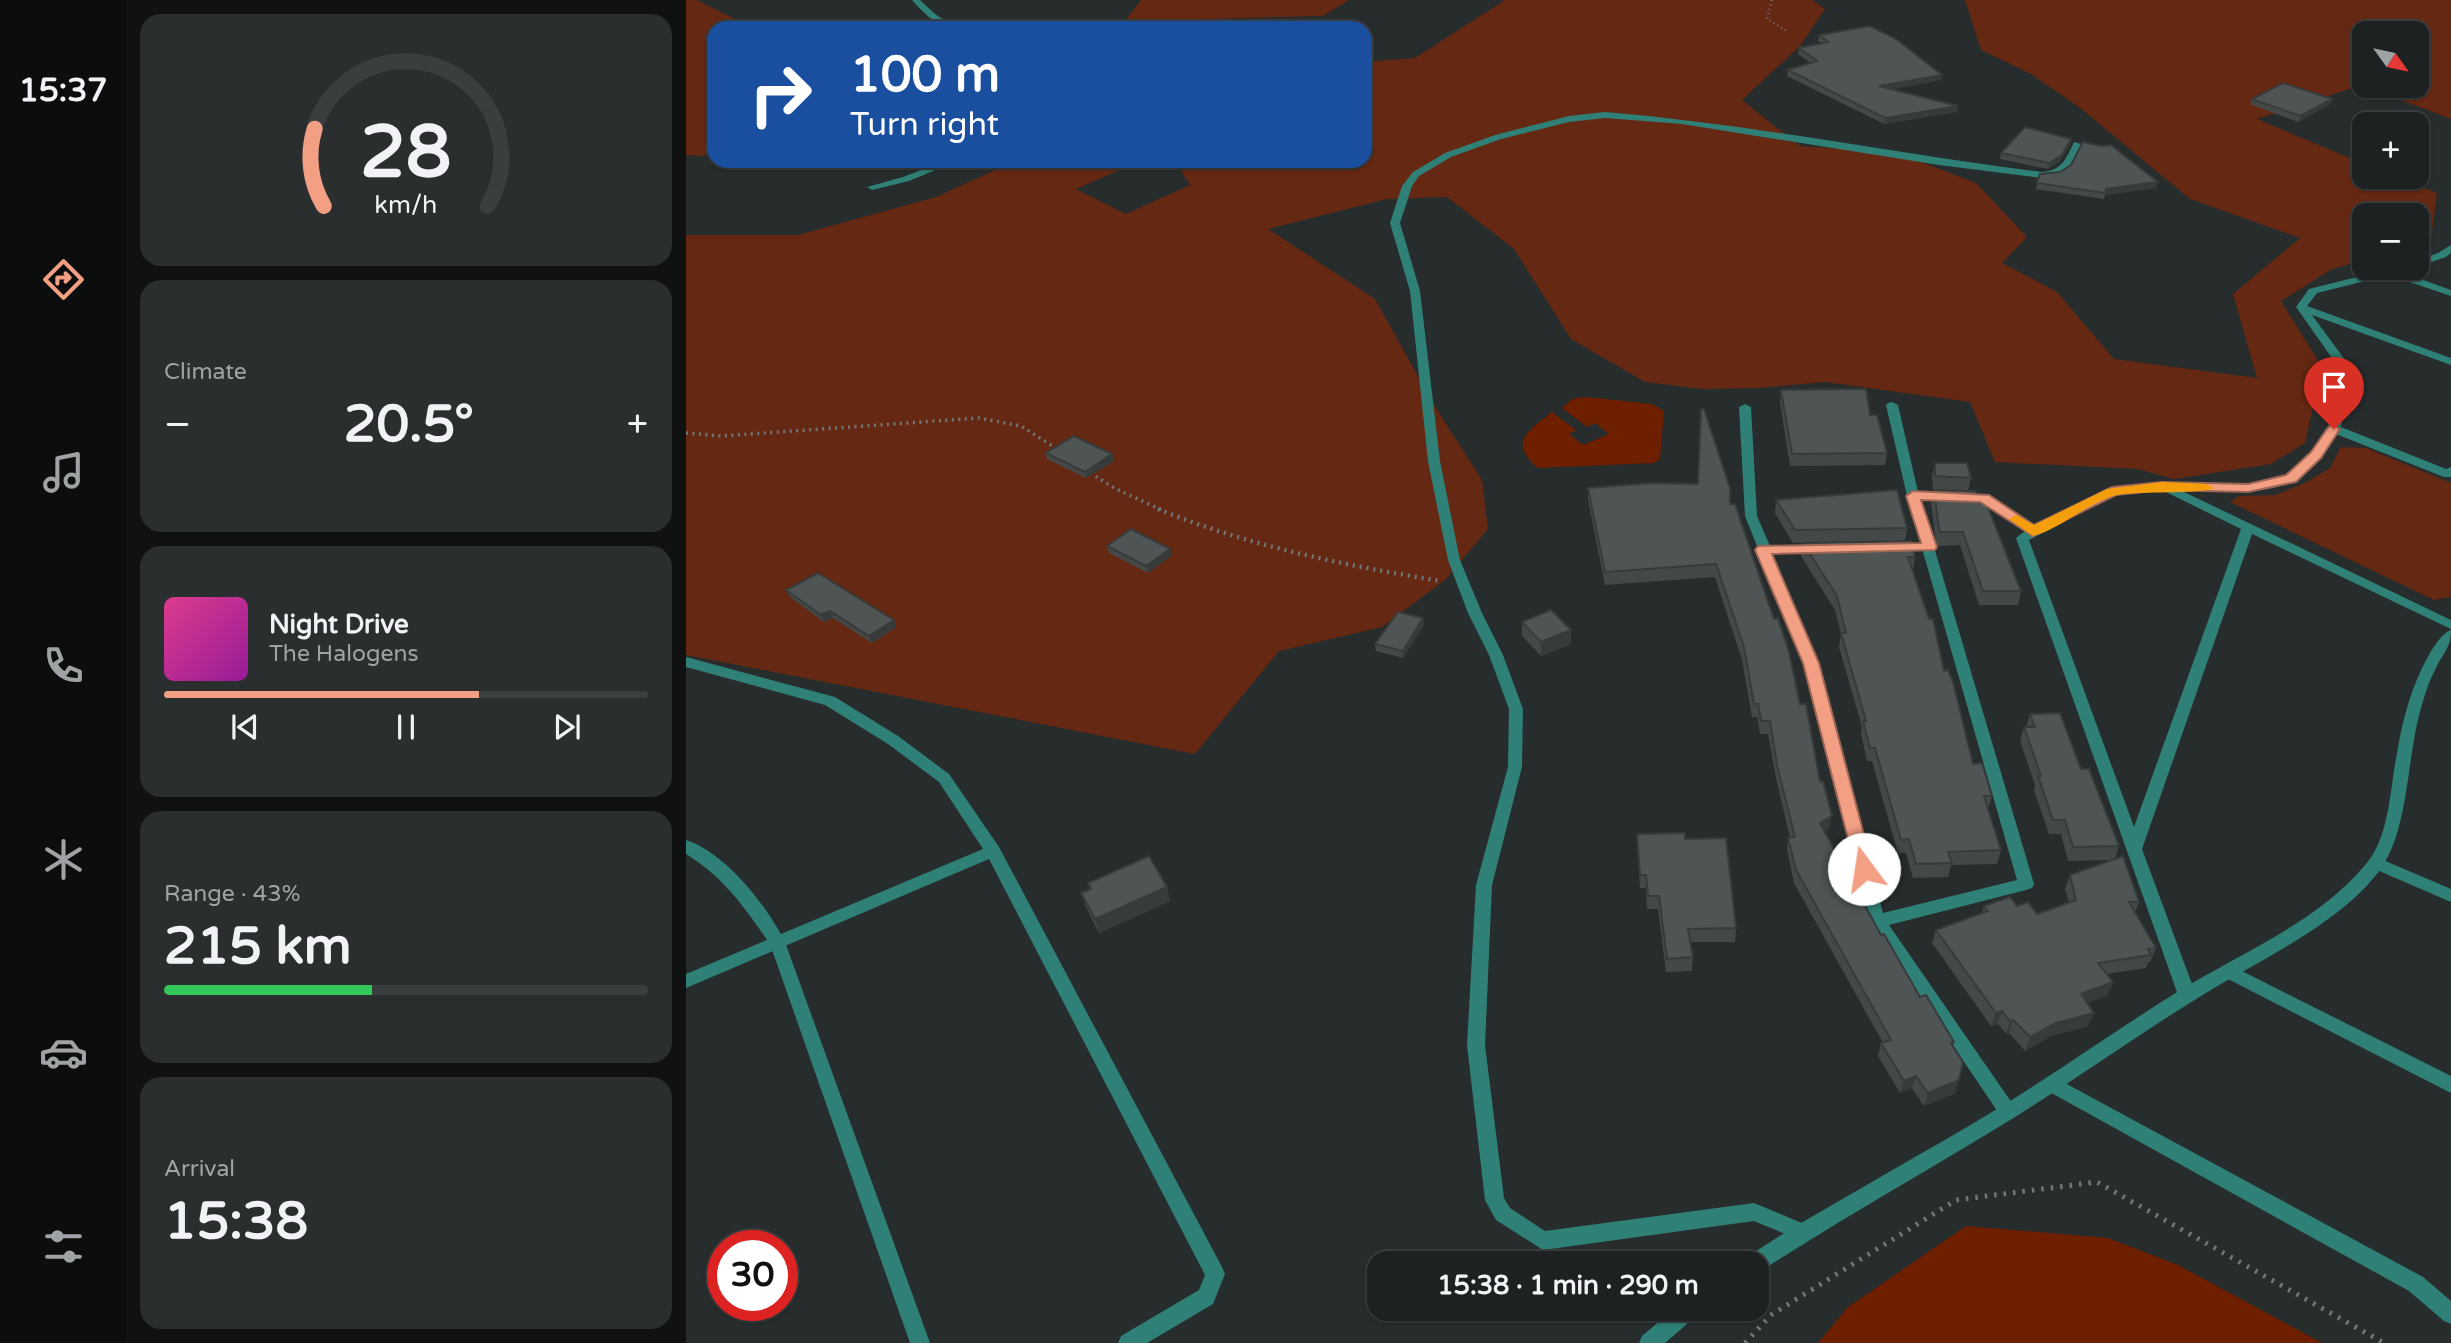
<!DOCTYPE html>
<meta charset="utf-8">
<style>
body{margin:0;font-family:"Varela Round",sans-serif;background:#2a2e2e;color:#f1f3f6;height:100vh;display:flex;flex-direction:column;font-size:26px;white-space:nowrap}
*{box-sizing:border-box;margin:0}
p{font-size:23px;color:#a0a3a5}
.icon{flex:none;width:38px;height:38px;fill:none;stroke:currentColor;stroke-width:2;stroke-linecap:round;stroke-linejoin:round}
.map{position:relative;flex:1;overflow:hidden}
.sheet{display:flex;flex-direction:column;gap:14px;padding:14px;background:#101212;width:560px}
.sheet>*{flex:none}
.guide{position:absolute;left:21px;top:21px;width:665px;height:147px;border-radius:21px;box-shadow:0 2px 5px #0004,0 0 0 2px #3b3e3f;background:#1a4fa0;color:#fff;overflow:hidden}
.needle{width:46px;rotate:123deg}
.controls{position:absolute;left:1666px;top:21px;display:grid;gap:14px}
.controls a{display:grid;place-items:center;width:77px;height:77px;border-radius:14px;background:#1d2121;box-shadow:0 2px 5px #0004,0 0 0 2px #3b3e3f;font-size:35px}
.speed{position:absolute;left:21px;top:1230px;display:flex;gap:14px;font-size:35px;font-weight:700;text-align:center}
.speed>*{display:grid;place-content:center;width:91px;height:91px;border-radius:50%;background:#1d2121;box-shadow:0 2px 5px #0004,0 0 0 2px #3b3e3f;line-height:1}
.speed .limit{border:10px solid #d22;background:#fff;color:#111}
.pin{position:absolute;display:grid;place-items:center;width:60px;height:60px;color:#fff;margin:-72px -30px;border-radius:50% 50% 50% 0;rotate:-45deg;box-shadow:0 0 7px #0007}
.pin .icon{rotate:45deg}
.me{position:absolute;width:77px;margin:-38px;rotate:346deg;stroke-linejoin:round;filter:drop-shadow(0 0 5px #0008)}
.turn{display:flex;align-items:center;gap:24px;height:147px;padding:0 28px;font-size:32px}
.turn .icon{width:91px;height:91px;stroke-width:2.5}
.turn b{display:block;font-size:49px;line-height:60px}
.big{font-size:52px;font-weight:700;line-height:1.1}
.sheet .tile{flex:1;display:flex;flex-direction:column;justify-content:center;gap:10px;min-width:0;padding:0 24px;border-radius:21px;background:#2a2e2e}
.sheet .dial{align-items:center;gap:0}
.dial svg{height:182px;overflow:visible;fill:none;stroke:#3b3e3f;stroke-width:7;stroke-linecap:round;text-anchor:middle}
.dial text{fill:#f1f3f6;stroke:none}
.song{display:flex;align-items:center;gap:21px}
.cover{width:84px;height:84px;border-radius:10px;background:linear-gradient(135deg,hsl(330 70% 55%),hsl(300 70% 35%))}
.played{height:7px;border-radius:4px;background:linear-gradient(90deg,#f39f84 65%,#3b3e3f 65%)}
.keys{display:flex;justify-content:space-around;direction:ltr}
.heat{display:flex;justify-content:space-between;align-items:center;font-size:38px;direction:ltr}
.charge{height:10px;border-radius:5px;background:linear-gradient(90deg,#34c759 43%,#3b3e3f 0)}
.trip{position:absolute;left:681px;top:1251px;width:402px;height:70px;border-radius:21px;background:#1d2121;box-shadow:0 2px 5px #0004,0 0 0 2px #3b3e3f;font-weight:700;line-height:70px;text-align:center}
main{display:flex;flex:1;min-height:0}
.tab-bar{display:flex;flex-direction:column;width:126px;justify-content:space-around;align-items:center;background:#0c0d0d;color:#a0a3a5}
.tab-bar .icon{width:49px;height:49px}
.tab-bar .on{color:#f39f84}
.tab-bar b{font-size:32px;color:#f1f3f6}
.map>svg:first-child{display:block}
</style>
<main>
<nav class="tab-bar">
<b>15:37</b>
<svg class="icon on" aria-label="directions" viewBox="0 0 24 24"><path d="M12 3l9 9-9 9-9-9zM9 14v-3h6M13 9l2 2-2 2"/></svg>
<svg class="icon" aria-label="music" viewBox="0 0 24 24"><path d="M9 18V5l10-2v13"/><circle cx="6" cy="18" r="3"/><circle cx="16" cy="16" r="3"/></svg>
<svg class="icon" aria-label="phone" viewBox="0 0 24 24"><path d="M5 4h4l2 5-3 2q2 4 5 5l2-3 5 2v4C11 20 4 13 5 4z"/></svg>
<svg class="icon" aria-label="climate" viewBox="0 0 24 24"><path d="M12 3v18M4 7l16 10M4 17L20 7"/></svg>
<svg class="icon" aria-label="car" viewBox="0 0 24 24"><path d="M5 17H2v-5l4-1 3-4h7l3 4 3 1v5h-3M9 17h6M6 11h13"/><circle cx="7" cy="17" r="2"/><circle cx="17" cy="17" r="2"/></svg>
<svg class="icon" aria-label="filters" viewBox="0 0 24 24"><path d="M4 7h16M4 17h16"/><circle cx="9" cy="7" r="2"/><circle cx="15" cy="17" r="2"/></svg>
</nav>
<section class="sheet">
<div class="tile dial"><svg viewBox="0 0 100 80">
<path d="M14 69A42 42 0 1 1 86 69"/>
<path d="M14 69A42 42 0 0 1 10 35" stroke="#f39f84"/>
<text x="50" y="56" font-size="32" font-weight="700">28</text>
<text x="50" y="72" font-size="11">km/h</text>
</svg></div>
<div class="tile"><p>Climate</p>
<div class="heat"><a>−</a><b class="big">20.5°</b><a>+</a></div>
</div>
<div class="tile">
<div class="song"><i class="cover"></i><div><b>Night Drive</b><p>The Halogens</p></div></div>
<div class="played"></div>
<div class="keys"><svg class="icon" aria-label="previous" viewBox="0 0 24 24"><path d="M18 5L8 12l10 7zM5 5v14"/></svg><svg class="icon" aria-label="pause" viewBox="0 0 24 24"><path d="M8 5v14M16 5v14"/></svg><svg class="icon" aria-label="next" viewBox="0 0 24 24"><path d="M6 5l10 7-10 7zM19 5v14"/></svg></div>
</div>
<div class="tile"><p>Range · 43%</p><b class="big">215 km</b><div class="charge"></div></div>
<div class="tile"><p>Arrival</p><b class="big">15:38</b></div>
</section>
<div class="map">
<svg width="1765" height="1343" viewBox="0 0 1765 1343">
<rect width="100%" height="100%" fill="#272c2c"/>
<path fill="#652813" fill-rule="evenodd" d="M 0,0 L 11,0 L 67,28 L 28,28 L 28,152 L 17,156 L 0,155 Z
M 455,0 L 663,0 L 637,16 L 439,21 Z
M 819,0 L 1126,0 L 1139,9 L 1114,46 L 1056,100 L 1114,146 L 1209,152 L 1290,183 L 1341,237 L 1316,263 L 1371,292 L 1428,359 L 1571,378 L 1547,294 L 1614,238 L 1504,199 L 1393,107 L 1345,74 L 1295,50 L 1279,0 L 1765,0 L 1765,119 L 1676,85 L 1571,119 L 1678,164 L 1678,177 L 1710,177 L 1751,193 L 1745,240 L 1731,244 L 1731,215 L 1678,215 L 1678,260 L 1646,269 L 1595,301 L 1636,367 L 1619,443 L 1585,464 L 1488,479 L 1452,469 L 1309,462 L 1284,402 L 1139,382 L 1071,388 L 1017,389 L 959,382 L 885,339 L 828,249 L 761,197 L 701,199 L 582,229 L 689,299 L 748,405 L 796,480 L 802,529 L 759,580 L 696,627 L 593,651 L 509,754 L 0,655 L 0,235 L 112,235 L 250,197 L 329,161 L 437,161 L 443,166 L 390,189 L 440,214 L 504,185 L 489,161 L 679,161 L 679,62 L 729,58 ZM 1678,33 L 1731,33 L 1731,86 L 1678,86 Z
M 1655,447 L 1680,448 L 1765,483 L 1765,597 L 1748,600 L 1544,502 L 1553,496 L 1589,495 L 1619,483 L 1644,468 Z"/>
<path fill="#6e1f00" d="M 900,397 L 966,404 L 978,411 L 974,459 L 968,463 L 852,468 C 821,442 843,430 866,412 L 890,430 L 883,434 L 897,445 L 923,434 L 909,423 L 901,427 L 876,408 L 886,399 Z
M 1280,1226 L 1422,1238 L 1492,1265 L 1636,1343 L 1132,1343 L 1162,1307 Z"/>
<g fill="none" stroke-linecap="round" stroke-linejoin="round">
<path stroke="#727777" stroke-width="2.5" stroke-dasharray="1 3.5" stroke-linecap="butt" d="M 1086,0 L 1081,19 L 1101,31"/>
<path stroke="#727777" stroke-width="3.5" stroke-dasharray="2 4.5" stroke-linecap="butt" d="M 0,433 L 35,436 L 293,418 L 335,426 L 371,449
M 404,473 L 430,489 L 476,510"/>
<path stroke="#727777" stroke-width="4.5" stroke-dasharray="2 5" stroke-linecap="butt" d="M 472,509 C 562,546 658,565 754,581"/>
<path stroke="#727777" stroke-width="5" stroke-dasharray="2.5 7" stroke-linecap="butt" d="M 1059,1343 L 1085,1315 L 1270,1200 L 1411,1182 L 1698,1343"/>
<path fill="#2f8177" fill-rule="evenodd" d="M 226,0 L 234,0 L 249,14 L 270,28 C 251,28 238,13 226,0 Z
M 919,112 C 1065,124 1210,154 1355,172 C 1376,171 1380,159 1388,142 L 1395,144 L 1382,169 L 1372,175 L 1355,178 L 1253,165 L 996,124 L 919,118 L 883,122 L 815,139 L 765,157 L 733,176 L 726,186 L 714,223 L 734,291 L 754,461 L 774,560 L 796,613 L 817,655 L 837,709 L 836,767 L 806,885 L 799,1045 L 818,1198 L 824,1208 L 859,1231 L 1068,1203 L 1123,1226 L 1126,1232 L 1123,1238 L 1116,1241 L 1068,1221 L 857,1250 L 810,1220 L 799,1200 L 781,1045 L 790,885 L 822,767 L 823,709 L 803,655 L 782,613 L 762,560 L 742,461 L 724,291 L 704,223 L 716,186 L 727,172 L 759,153 L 809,135 L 883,116 Z
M 258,161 L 271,161 L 223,181 L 186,190 L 181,187 L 217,177 Z
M 1765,245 L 1765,253 L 1760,257 L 1731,267 L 1731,261 L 1752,253 Z
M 1707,268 L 1723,268 L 1715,272 L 1765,290 L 1765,296 L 1703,275 L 1631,293 L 1621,306 L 1765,358 L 1765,365 L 1626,315 L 1665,368 L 1655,427 L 1760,469 L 1765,467 L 1765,477 L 1758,477 L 1650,434 C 1641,448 1623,476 1607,482 C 1572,496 1531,491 1494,490 L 1765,620 L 1765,629 L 1566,534 L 1456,849 L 1510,995 L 1507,1000 L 1501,1002 L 1495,1000 L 1492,995 L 1330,538 L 1339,531 L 1295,502 L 1234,500 L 1348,884 L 1346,888 L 1340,890 L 1203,925 L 1328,1106 L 1331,1112 L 1328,1118 L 1322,1120 L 1316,1118 L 1183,921 L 1118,663 L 1059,516 L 1053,407 L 1059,404 L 1065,407 L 1071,516 L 1084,546 L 1134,545 L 1140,549 L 1134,553 L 1087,554 L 1132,663 L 1197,913 L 1331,880 L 1221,496 L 1200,405 L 1202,403 L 1206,402 L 1212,405 L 1232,492 L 1302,495 L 1349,526 L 1426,488 L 1476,482 L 1562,484 L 1601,476 L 1626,453 L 1645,424 L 1653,368 L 1610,307 L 1623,289 ZM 1476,490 L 1555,529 L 1448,827 L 1343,540 L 1429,495 Z
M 0,657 L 149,697 L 212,736 L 263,774 L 313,847 L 536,1267 L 539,1274 L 527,1304 L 461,1343 L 432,1343 L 435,1336 L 513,1290 L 519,1275 L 303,859 L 0,988 L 0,974 L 297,849 L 253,782 L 202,744 L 139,705 L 0,667 Z
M 1690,857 L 1765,889 L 1765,902 L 1684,867 L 1682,863 L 1684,859 Z
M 1542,964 L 1765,1076 L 1765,1093 L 1536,976 L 1534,971 L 1536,966 Z
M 1366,1076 L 1737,1277 L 1765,1301 L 1765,1324 L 1758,1321 L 1723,1291 L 1360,1090 L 1357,1084 L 1360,1078 Z"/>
<path fill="#2f8177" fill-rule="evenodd" d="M 1765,630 C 1765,648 1757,653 1750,668 C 1743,681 1739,694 1735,708 C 1721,756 1723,826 1696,867 C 1657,924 1565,964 1507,1001 C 1447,1038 1389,1080 1329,1117 C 1245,1169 1158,1217 1075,1271 L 1071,1272 L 1071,1264 L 1058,1264 L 1061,1257 L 1092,1237 C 1166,1192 1242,1151 1316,1106 C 1376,1069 1433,1028 1493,991 C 1557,952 1632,922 1680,864 C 1704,836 1704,787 1711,753 C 1717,717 1726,684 1744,653 C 1749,645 1756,633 1765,630 Z
M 0,840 C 40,853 81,906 99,942 L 244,1343 L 224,1343 L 84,944 C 58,907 39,878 0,854 Z
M 988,1309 L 1013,1309 L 1010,1316 L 979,1343 L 953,1343 L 956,1336 Z"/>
</g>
<path fill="#444948" d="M 1133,35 L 1256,75 L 1255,80 L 1206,89 L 1271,112 L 1198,124 L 1101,76 L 1102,70 L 1125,63 L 1112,54 L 1113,48 L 1136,43 L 1132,41 Z
M 1566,99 L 1644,104 L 1612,122 L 1564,104 Z
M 1384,144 L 1374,161 L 1362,169 L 1314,159 L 1315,153 Z
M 1354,174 L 1470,188 L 1419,195 L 1418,199 L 1350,189 Z
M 1095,390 L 1184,415 L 1201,453 L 1199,465 L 1104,466 L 1094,402 Z
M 360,453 L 426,454 L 428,461 L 400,478 L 361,459 Z
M 1249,463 L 1285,478 L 1282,491 L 1291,500 L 1335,591 L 1332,605 L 1293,605 L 1274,545 L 1252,546 L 1250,543 L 1245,503 L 1248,490 L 1247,490 L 1246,476 Z
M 902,488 L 1044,504 L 1114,704 L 1143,829 L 1139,831 L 1195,935 L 1234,997 L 1268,1042 L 1267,1046 L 1269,1093 L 1238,1106 L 1226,1088 L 1214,1093 L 1192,1056 L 1195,1043 L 1197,1043 L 1108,883 L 1101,850 L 1102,838 L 1104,838 L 1090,778 L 1082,734 L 1074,734 L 1071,717 L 1066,717 L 1056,660 L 1029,577 L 919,585 L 902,500 Z
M 1090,500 L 1221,528 L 1219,541 L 1107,543 L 1089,513 Z
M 1117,543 L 1229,557 L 1227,571 L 1287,764 L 1306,796 L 1302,809 L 1315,850 L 1311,864 L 1265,865 L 1262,877 L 1227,878 L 1220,853 L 1212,853 L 1186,761 L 1181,761 L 1175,734 L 1176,727 L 1153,647 L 1155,634 L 1149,610 L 1115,556 Z
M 421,546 L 485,556 L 462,573 L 423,553 Z
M 100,590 L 210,627 L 186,643 L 147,618 L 138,622 L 104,597 Z
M 737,618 L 738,625 L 717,658 L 690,651 L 689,644 Z
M 836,622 L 885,630 L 885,644 L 855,656 L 836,636 Z
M 1344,714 L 1395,769 L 1433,846 L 1429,859 L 1453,902 L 1449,912 L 1470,948 L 1464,962 L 1462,962 L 1460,968 L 1421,974 L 1422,995 L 1401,1003 L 1402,1026 L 1365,1036 L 1339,1051 L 1323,1033 L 1320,1034 L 1312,1024 L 1305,1026 L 1246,943 L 1250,930 L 1296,913 L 1298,906 L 1331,906 L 1351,914 L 1383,902 L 1379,889 L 1384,875 L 1426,860 L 1382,861 L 1375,834 L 1363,834 L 1348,790 L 1349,785 L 1334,741 L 1338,727 L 1340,727 Z
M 951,834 L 999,839 L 1050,928 L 1049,942 L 1005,942 L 1007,957 L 1006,971 L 980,972 L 972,909 L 961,909 L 960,888 L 954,888 L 951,847 Z
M 402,883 L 481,887 L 484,901 L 413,933 L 400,907 L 395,893 L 404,890 Z"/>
<path fill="#373c3b" d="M 1256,75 L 1255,80 L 1193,92 L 1193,86 Z
M 1646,99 L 1644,104 L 1612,122 L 1614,116 Z
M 1272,106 L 1271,112 L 1198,124 L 1199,118 Z
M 1385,139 L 1384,144 L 1374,161 L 1362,169 L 1363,163 Z
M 1472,182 L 1470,188 L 1419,195 L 1420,189 Z
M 426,454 L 428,461 L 400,478 L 399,472 Z
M 484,549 L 485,556 L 462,573 L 460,566 Z
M 144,611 L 147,618 L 138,622 L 135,615 Z
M 737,618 L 738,625 L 717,658 L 717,651 Z
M 208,620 L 210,627 L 186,643 L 183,636 Z
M 885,630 L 885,644 L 855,656 L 855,642 Z
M 1146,816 L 1143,829 L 1132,836 L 1134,823 Z
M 481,887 L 484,901 L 413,933 L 409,919 Z
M 1427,982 L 1422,995 L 1390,1007 L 1395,994 Z
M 1316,1011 L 1312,1024 L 1305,1026 L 1310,1013 Z
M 1408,1013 L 1402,1026 L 1365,1036 L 1339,1051 L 1344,1037 L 1370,1023 Z
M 1327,1020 L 1323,1033 L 1320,1034 L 1324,1021 Z
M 1230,1076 L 1226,1088 L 1214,1093 L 1218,1081 Z
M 1273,1080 L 1269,1093 L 1238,1106 L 1242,1093 Z"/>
<path fill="#4f5554" stroke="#373c3b" stroke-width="2" d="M 1184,26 L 1210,39 L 1256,75 L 1193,86 L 1272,106 L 1199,118 L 1102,70 L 1131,61 L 1113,48 L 1142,42 L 1133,35 Z
M 1597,83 L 1646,99 L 1614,116 L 1566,99 Z
M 1339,127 L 1385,139 L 1376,155 L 1363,163 L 1315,153 Z
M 1397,142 L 1415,146 L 1425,145 L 1472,182 L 1420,189 L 1419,193 L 1351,183 L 1354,174 L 1374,172 L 1385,165 Z
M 1180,389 L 1184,415 L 1191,415 L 1201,453 L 1106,454 L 1095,390 Z
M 1015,409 L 1018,409 L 1044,488 L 1044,504 L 1049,504 L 1088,619 L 1092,618 L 1103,652 L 1114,704 L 1120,704 L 1134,782 L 1137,781 L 1146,816 L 1134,823 L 1195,935 L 1198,934 L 1234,997 L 1240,995 L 1268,1042 L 1265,1043 L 1277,1062 L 1273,1080 L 1242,1093 L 1230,1076 L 1218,1081 L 1195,1043 L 1205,1040 L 1110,870 L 1102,838 L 1109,837 L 1091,765 L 1084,721 L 1075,721 L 1072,704 L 1068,704 L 1058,647 L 1030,564 L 919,572 L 902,488 L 967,483 L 1012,484 Z
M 388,436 L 426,454 L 399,472 L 360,453 Z
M 1249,463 L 1281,463 L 1285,478 L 1249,476 Z
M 1211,490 L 1221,528 L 1109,530 L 1090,500 Z
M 1248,490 L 1289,491 L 1291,500 L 1299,500 L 1335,591 L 1297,591 L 1277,532 L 1255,532 L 1253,530 Z
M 445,529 L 484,549 L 460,566 L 421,546 Z
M 1225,541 L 1229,557 L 1222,557 L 1243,619 L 1247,619 L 1258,671 L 1262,670 L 1267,682 L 1287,764 L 1296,763 L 1306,796 L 1298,796 L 1315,850 L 1262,852 L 1266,863 L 1230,864 L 1223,839 L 1215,840 L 1189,748 L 1184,748 L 1177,721 L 1180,721 L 1155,633 L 1160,633 L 1151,596 L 1117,543 Z
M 132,573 L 208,620 L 183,636 L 144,611 L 135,615 L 100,590 Z
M 865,610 L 885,630 L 855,642 L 836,622 Z
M 712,612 L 737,618 L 717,651 L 689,644 Z
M 1374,713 L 1395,769 L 1403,769 L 1433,846 L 1387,847 L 1379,820 L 1367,820 L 1352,776 L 1355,776 L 1338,727 L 1349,727 L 1344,714 Z
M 999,833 L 999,839 L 1040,838 L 1050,928 L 1002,929 L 1007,957 L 981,959 L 973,896 L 962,896 L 960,875 L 954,875 L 951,834 Z
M 463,856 L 481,887 L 409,919 L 395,893 L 405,889 L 402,883 Z
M 1437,856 L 1453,902 L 1443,902 L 1470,948 L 1462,949 L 1465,955 L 1412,963 L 1427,982 L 1395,994 L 1408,1013 L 1370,1023 L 1344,1037 L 1327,1020 L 1324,1021 L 1316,1011 L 1310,1013 L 1250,930 L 1302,911 L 1298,906 L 1324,897 L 1331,906 L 1342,902 L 1351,914 L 1390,900 L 1384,875 Z"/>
<path fill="#f39f84" stroke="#9e6756" stroke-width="2" d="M 1648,425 L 1654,429 L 1635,458 L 1610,482 L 1605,483 L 1562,492 L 1476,490 L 1430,495 L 1347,536 L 1294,502 L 1235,500 L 1251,547 L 1249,550 L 1086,554 L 1133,663 L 1187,869 L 1184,874 L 1171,874 L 1117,663 L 1069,550 L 1072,546 L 1235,543 L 1220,496 L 1227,491 L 1303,495 L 1348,525 L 1426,487 L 1476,482 L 1562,484 L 1600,475 L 1625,452 L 1643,426 Z"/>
<path fill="#f59e0b" d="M 1476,482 L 1521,484 L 1528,488 C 1521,494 1449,491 1431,495 C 1401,502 1377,528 1347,536 L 1323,519 L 1330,515 L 1348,525 L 1421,489 Z"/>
</svg>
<div class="controls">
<a><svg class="needle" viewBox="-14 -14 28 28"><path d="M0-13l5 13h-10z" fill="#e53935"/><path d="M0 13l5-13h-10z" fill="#a0a3a5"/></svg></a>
<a>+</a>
<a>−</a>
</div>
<div class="speed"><div class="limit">30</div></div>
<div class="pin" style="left:1648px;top:429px;background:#d93025"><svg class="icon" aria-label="arrive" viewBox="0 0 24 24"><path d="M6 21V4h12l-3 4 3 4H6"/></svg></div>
<svg class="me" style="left:1178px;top:869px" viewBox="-20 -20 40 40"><circle r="19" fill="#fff"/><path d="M0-13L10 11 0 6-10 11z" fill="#f39f84"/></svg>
<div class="trip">15:38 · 1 min · 290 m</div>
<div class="guide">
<div class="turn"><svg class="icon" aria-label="right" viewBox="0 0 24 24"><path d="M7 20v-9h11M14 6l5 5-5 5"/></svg><div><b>100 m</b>Turn right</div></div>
</div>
</div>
</main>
